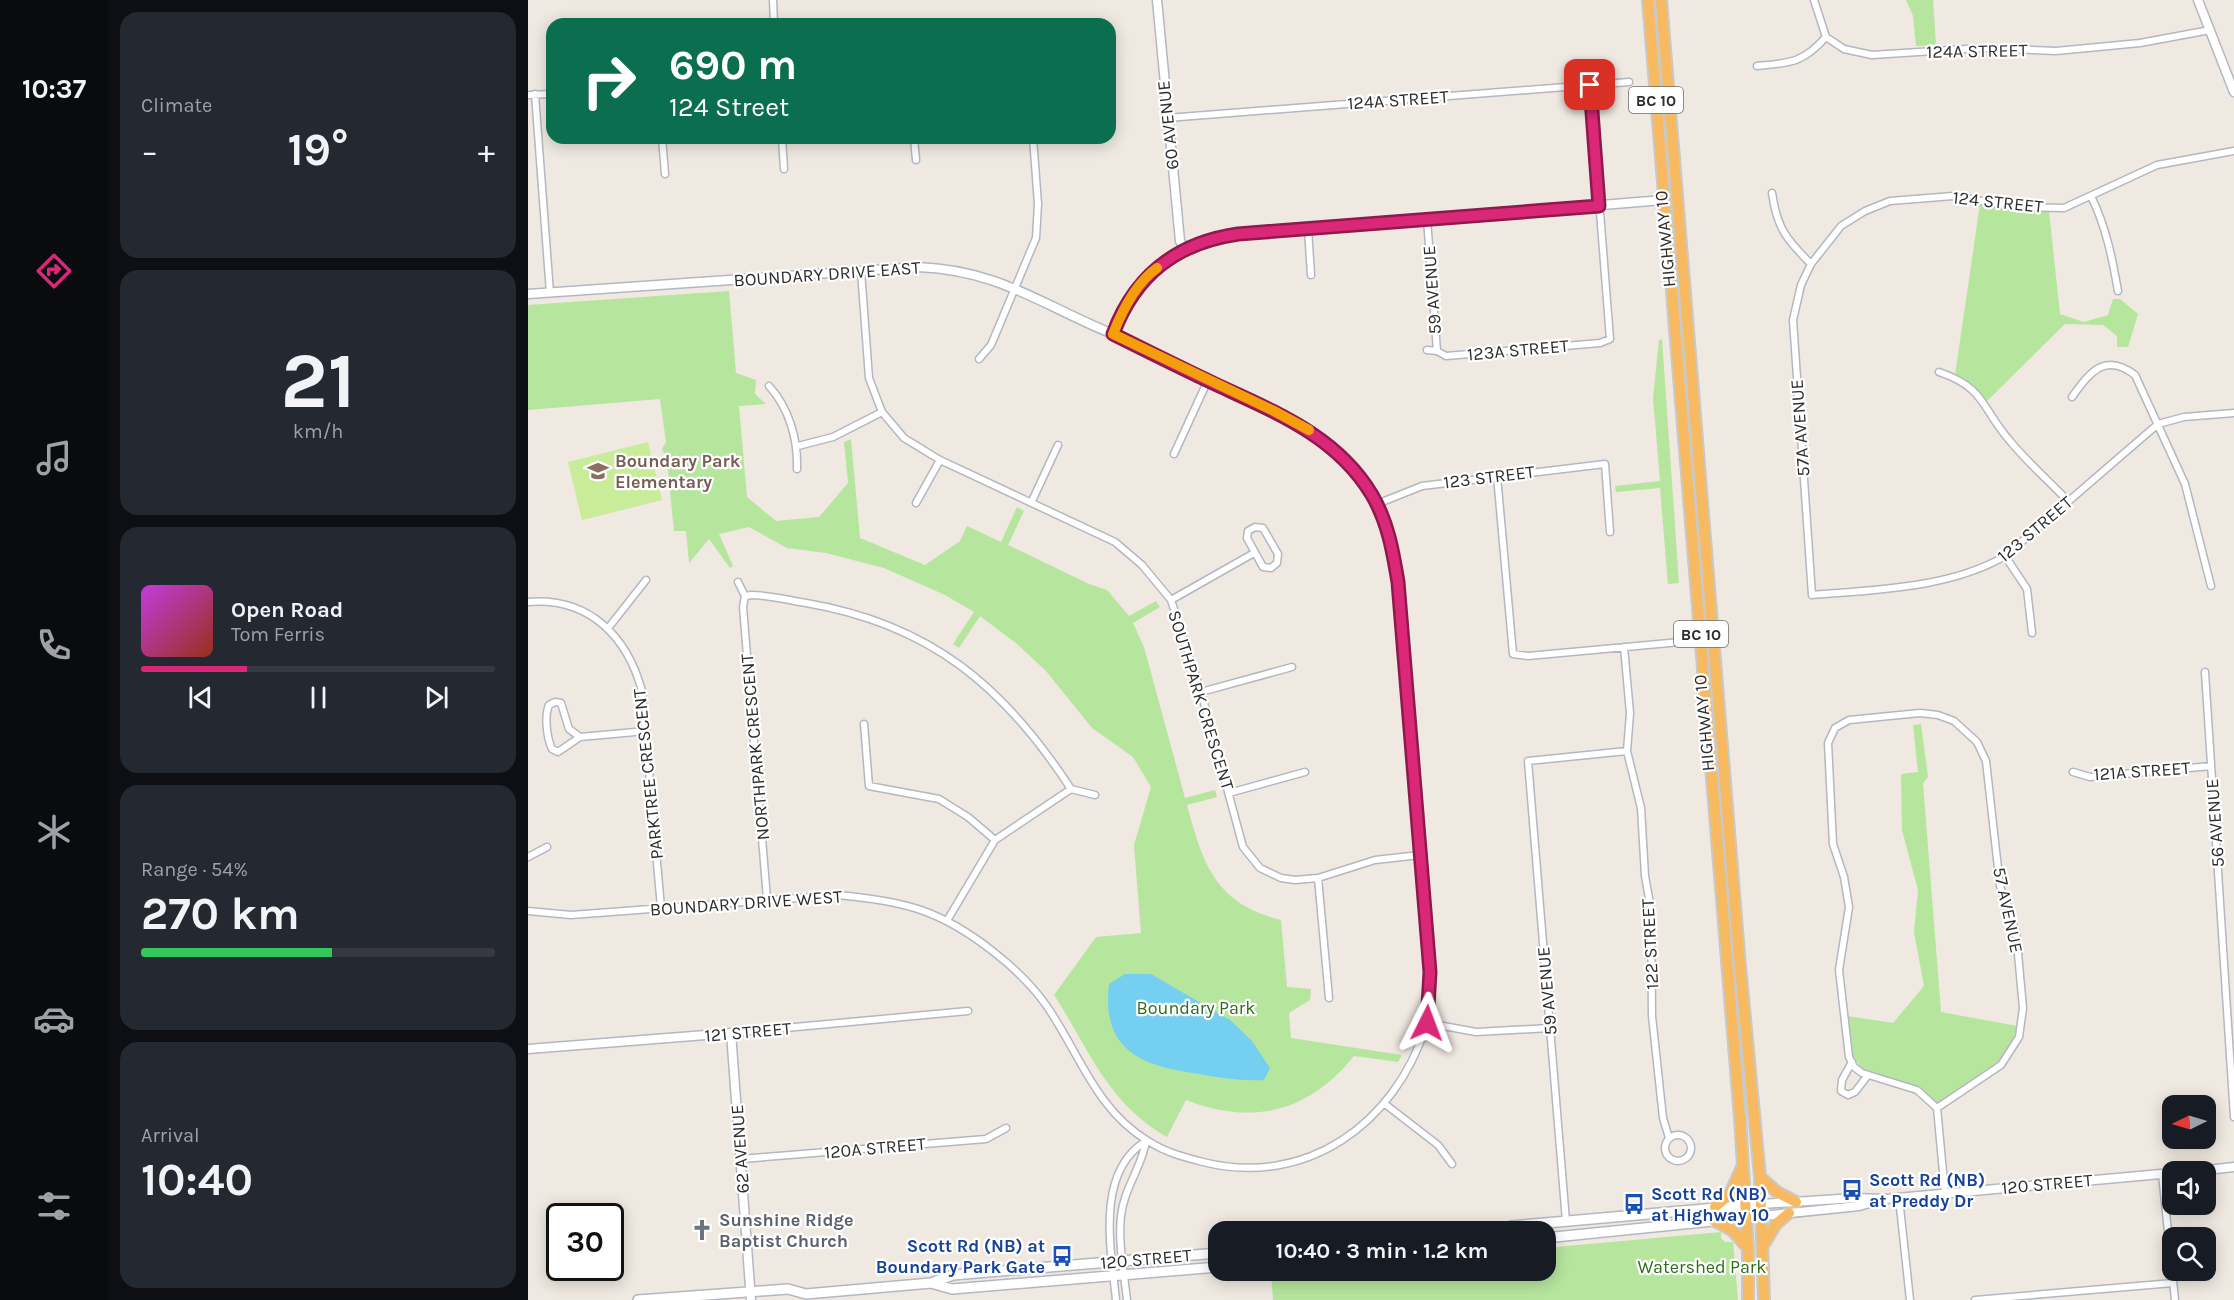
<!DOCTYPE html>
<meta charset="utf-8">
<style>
body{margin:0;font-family:Karla,sans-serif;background:#242831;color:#f1f3f6;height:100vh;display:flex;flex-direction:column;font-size:22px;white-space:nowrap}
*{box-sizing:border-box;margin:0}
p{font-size:20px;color:#9ea1a6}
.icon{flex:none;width:33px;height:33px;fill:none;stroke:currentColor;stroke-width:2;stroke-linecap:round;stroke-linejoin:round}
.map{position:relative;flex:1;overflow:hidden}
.side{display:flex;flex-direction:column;gap:12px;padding:12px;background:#0d0f14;width:420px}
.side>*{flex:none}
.guide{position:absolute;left:18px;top:18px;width:570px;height:126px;border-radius:18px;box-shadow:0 3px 15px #0003;background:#0b6e4f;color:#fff;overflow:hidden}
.needle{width:39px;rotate:265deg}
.fabs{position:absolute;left:1634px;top:1095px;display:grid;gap:12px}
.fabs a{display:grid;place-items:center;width:54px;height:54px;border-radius:12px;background:#171b24;box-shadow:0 3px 15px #0003;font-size:30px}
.speed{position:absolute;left:18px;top:1203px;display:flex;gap:12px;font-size:30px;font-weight:700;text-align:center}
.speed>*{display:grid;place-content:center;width:78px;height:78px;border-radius:50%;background:#171b24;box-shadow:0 3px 15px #0003;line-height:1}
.speed .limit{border:3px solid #111;border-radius:9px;background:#fff;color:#111}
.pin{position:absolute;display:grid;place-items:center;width:51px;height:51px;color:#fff;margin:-26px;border-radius:12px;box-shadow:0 3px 9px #0006}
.me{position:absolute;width:66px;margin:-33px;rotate:3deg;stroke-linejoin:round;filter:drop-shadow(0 0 4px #0008)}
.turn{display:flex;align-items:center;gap:21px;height:126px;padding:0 24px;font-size:27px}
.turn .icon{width:78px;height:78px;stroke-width:2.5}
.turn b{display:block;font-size:42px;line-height:51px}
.big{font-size:45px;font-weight:700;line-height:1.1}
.side .card{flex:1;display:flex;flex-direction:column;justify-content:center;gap:9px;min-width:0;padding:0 21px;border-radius:18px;background:#242831}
.side .dial{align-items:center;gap:0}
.dial b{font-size:78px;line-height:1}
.song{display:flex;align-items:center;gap:18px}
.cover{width:72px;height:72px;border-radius:9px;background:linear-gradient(135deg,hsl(290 70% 55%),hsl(10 70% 35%))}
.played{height:6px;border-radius:3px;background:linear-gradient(90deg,#db2777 30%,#363941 30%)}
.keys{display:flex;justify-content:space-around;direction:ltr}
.heat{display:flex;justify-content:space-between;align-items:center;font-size:33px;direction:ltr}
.charge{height:9px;border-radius:4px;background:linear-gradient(90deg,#34c759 54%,#363941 0)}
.trip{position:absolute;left:680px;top:1221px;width:348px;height:60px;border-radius:18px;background:#171b24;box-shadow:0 3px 15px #0003;font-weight:700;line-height:60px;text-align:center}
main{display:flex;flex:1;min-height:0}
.tab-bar{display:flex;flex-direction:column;width:108px;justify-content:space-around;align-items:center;background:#090b0e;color:#9ea1a6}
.tab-bar .icon{width:42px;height:42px}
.tab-bar .selected{color:#db2777}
.tab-bar b{font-size:27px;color:#f1f3f6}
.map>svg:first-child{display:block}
</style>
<main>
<nav class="tab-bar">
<b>10:37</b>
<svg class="icon selected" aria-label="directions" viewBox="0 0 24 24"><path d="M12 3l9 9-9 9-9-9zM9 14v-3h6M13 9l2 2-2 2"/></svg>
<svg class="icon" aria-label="music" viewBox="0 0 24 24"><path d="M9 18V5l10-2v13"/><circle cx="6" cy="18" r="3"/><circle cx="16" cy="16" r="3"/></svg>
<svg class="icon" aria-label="phone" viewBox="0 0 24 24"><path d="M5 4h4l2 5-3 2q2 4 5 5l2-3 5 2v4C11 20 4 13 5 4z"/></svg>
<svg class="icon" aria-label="climate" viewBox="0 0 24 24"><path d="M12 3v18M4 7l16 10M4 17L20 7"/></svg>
<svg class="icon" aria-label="car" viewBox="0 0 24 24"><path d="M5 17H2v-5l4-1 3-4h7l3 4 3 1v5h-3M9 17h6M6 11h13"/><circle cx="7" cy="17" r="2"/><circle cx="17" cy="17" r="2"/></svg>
<svg class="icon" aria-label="filters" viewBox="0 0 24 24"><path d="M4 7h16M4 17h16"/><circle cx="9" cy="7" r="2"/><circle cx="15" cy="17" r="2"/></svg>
</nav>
<section class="side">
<div class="card"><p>Climate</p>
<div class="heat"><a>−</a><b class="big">19°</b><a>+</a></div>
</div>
<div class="card dial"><b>21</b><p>km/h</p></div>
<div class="card">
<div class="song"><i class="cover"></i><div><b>Open Road</b><p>Tom Ferris</p></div></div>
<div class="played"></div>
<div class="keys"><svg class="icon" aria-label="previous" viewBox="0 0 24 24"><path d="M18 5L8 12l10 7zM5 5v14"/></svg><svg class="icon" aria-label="pause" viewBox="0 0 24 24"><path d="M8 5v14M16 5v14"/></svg><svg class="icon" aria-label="next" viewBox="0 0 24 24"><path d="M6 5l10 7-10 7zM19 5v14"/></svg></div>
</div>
<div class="card"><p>Range · 54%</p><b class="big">270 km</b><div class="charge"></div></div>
<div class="card"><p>Arrival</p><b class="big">10:40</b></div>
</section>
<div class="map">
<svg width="1706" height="1300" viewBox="0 0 1706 1300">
<rect width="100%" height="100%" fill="#efe9e1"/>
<path fill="#b6e59e" d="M 1378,0 L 1405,0 L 1408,45 L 1388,46 L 1385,16 Z
M 1452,204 L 1521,211 L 1532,314 L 1556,322 L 1580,315 L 1585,299 L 1592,299 L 1610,314 L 1600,347 L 1589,347 L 1589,336 L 1575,325 L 1537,324 L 1458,402 L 1451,392 L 1427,375 Z
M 201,291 L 208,373 L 228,380 L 227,394 L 238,404 L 211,406 L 219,497 L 248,521 L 291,517 L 320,483 L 316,442 L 323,439 L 332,538 L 397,565 L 432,541 L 439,526 L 473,542 L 489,507 L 496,511 L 480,545 L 561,584 L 579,590 L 601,616 L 628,601 L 632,607 L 605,623 L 616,647 L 657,798 L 687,790 L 689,797 L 659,805 C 675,865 688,904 753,920 L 759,987 L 783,989 L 782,1000 L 761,1013 L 763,1038 L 874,1055 L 870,1062 L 826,1056 C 781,1112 725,1126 658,1100 L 639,1137 C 578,1102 562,1050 526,995 L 568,937 L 613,933 L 606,845 L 623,787 L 605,757 L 564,728 L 518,671 L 489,644 L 452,616 L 431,648 L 425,644 L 446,612 L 417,595 L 356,568 L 298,553 L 259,548 L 221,527 L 191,534 L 205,566 L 202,568 L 181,539 L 161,563 L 158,531 L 146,531 L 139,461 L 134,449 L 138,442 L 132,399 L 0,410 L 0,305 Z
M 1134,339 L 1151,583 L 1140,584 L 1132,488 L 1088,492 L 1087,486 L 1132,481 L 1125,398 L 1131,340 Z
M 1393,724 L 1400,777 L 1395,783 L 1413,1012 L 1489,1026 C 1483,1064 1438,1085 1409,1104 L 1392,1088 L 1336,1072 L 1325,1056 L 1319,1016 L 1365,1023 L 1396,986 L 1386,932 L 1390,890 L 1374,830 L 1373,774 L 1390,772 L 1385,725 Z
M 1193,1232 L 1193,1238 L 1197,1242 L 1205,1242 L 1210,1300 L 745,1300 L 743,1273 L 770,1270 L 1017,1270 L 1017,1248 Z"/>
<path fill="#c9ec9a" d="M 120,442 L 134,500 L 54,520 L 40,462 Z"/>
<path fill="#75cff0" d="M 597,974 L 623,974 L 702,1020 L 724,1041 L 742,1068 L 736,1080 C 714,1081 693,1078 671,1074 C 615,1066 573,1052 581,984 Z"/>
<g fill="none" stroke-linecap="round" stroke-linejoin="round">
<defs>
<path id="minor" d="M 245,0 L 246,24
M 1286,0 L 1298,37
M 1229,66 C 1262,63 1275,63 1298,37 L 1316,49 L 1344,55 L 1453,48 L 1528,51 L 1612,43 L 1682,30
M 7,94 L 22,293
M 0,95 L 24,94
M 639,118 L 1101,82
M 134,138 L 137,174
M 254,138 L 256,169
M 386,138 L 388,160
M 1706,151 L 1629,165 L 1536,208 L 1488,207 L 1425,196 L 1362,201 L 1337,211 L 1313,226 L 1283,264 L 1273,285 L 1265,320 L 1284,595 C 1346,590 1423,588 1477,556 L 1630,424 L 1656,417 L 1706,413
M 1244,193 C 1249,228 1258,239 1283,264
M 1563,196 C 1578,227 1584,257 1590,291
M 899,219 L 909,351
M 780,229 L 783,275
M 333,271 L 341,378 L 354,412 L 376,438 L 412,460 L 587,542 L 614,565 L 643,600 L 673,692 L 715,847 L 732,868 L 753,878 L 767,880 L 790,878 L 847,860 L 892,855
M 899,350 L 909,351 L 918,356 L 1072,343 L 1082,339 L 1062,85
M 451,359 L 463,345 L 508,238 L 510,204 L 505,138
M 1411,372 C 1458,388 1453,408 1482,441 C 1499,462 1521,481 1540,501
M 241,386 C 261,408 270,439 269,469
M 1544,397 C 1562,372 1577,352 1607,375 L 1657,484 L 1683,586
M 270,446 L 305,437 L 354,412
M 646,454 L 680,380
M 969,476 L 985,654 L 1000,656 L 1174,640
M 504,501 L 530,445
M 388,503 L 412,460
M 849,504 L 894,486 L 1077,464 L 1082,532
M 727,527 L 735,528 L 750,554 L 749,563 L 743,568 L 735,567 L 719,538 L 720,531 Z
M 1477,556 L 1499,589 L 1504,633
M 210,582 L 217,596
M 643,600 L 726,553
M 0,602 C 61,597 99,636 114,691 L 133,908
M 81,627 L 118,580
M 1096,647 L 1102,713 L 1099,751 L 1113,808 L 1117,876 L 1123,909 L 1124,1016 L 1135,1118 L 1141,1138
M 1677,672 L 1706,1117
M 673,692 L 764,667
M 336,724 L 341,786 L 411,799 L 440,817 L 467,840
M 52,737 L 41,729 L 33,703 L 27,702 L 21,705 C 16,717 19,738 24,749 L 30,752 L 52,737 L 118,731
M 1545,772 L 1562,777 L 1683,766
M 543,789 L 567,795
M 701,793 L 777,772
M 0,857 L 19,847
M 790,878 L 801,998
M 239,899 L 215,607 L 217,596 L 223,595 C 241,595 260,600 278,603 C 402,624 476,686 543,789 L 467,840 L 420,919
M 0,911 L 43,915 L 309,895 C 377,901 413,910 467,953 C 486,968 504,985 518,1005 C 551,1052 567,1109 620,1141 C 637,1152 655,1157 675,1162 C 778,1188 867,1124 898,1026 C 903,1010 901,989 902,972 L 870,582 C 865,552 861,522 844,495 C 808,435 744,410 683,382 C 650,367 617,350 585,334
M 899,1023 L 948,1032 L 1022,1028
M 203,1033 L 440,1011
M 1324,1062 L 1314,1080 L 1313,1091 L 1320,1095 L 1327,1092 L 1340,1075
M 857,1104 L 910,1145 L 924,1164
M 1409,1108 L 1473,1065 L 1491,1037 L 1495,1008 L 1488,932 L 1472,886 L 1458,761 L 1449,742 L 1426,721 L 1410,715 L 1392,713 L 1321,720 L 1307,728 L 1300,743 L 1305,844 L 1316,877 L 1321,907 L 1311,970 L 1321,1057 L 1326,1067 L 1334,1073 L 1389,1090 L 1409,1108 L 1417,1193
M1137 1148a13 13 0 1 1 26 0a13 13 0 1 1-26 0Z
M 213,1159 L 458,1139 L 478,1128
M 1634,1174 L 1644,1270
M 1371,1198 L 1382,1300
M 1038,1221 L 1000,761 L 1099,751
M 1644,1270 L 1647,1300
M 588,1300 C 583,1250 567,1172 618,1141
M 599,1300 C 596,1273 590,1242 593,1216 C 596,1188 614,1167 618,1141
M 1447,1300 L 1645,1283"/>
<path id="tertiary" d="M 629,0 L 652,241 L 656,248
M 1670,0 L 1706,92
M 0,294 L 389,267 C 472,270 513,305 585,334 C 605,280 640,250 695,236 L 1135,200
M 0,1049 L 203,1033 L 223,1300
M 1661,1172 L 1706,1167
M 1234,1204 L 1327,1198 L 1358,1199 L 1644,1173
M 1234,1216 L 1331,1206 L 1349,1201"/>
<path id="secondary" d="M 972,1232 L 983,1226 L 1234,1204
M 1017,1238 L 1234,1216
M 403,1283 L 424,1289 L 690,1267
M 110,1300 L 260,1289 L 278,1294 L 403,1283 L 425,1275 L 690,1253"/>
<path id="trunk" d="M 1120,0 L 1212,1118 L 1220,1248 L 1220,1300
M 1133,0 L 1212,966 L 1232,1177 L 1236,1300
M 1232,1177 L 1249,1192 L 1268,1202
M 1187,1207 L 1202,1194 L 1214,1167
M 1185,1220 L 1204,1230 L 1220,1248
M 1236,1244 L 1248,1224 L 1261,1213"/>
</defs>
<use href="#minor" stroke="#b4b7c1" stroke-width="9"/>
<use href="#tertiary" stroke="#b4b7c1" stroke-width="11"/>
<use href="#secondary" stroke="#b4b7c1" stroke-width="12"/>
<use href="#trunk" stroke="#c9c9c9" stroke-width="14"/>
<use href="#minor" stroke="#fff" stroke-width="6"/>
<use href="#tertiary" stroke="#fff" stroke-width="8"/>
<use href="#secondary" stroke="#fff" stroke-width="9"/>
<use href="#trunk" stroke="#f8ba60" stroke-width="10"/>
</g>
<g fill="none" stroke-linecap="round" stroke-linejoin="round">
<defs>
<path id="route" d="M 899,1023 L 902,972 L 870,582 C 865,552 860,522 844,495 C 809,436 747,412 687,384 C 653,368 619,351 585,334 C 607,275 648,243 710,234 L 1071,206 L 1062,85"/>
</defs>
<use href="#route" stroke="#8e194d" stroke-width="15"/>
<use href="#route" stroke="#db2777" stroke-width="10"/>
<path stroke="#f59e0b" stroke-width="10" d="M 629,268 C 608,283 594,311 585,334 L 746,411 L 781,430"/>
</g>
<defs>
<symbol id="school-bare" viewBox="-9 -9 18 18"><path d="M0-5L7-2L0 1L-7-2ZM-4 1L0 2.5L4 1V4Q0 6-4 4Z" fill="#8d6e63" stroke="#fff" stroke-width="2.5" paint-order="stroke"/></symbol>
<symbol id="bus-bare" viewBox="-9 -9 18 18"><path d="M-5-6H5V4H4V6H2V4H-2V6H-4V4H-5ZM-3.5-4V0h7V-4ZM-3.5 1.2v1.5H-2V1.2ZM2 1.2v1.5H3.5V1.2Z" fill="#1a4fb4" stroke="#fff" stroke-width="2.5" paint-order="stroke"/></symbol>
<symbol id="church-bare" viewBox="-9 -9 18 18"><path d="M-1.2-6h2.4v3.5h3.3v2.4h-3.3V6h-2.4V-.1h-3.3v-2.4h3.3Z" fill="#6b7280" stroke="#fff" stroke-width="2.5" paint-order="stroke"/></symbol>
</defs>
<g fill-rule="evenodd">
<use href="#school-bare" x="55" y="456" width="30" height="30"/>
<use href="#bus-bare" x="1309" y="1175" width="30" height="30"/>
<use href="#bus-bare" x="1091" y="1189" width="30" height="30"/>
<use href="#church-bare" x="159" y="1215" width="30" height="30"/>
<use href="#bus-bare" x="519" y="1241" width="30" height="30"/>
</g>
<g text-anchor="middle" stroke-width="4.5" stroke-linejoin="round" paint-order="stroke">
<g fill="#fff" stroke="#6d6d6d" stroke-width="1.5">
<rect x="1101" y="87" width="54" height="26" rx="4.5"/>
<rect x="1146" y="621" width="54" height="26" rx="4.5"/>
</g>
<g font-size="16" font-weight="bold" fill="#2e2e2e">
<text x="1128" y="106">BC 10</text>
<text x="1173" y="640">BC 10</text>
</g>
<g font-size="18" fill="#2e2e2e" stroke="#fff">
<text transform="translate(1449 51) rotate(-1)" y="6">124A STREET</text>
<text transform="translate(870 100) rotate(-4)" y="6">124A STREET</text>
<text transform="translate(640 125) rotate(-96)" y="6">60 AVENUE</text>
<text transform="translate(1470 202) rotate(6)" y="6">124 STREET</text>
<text transform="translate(1137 239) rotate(-95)" y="6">HIGHWAY 10</text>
<text transform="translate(299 274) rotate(-4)" y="6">BOUNDARY DRIVE EAST</text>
<text transform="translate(904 290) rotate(-94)" y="6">59 AVENUE</text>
<text transform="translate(990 350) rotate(-5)" y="6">123A STREET</text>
<text transform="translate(1272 428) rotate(-94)" y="6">57A AVENUE</text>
<text transform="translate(961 477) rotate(-7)" y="6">123 STREET</text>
<text transform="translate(1507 529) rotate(-40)" y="6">123 STREET</text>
<text transform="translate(673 700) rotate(73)" y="6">SOUTHPARK CRESCENT</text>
<text transform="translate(1176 723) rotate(-95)" y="6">HIGHWAY 10</text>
<text transform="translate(227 747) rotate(-95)" y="6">NORTHPARK CRESCENT</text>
<text transform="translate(1614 771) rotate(-4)" y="6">121A STREET</text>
<text transform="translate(120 774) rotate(-96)" y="6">PARKTREE CRESCENT</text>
<text transform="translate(1687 823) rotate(-94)" y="6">56 AVENUE</text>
<text transform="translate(218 903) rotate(-4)" y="6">BOUNDARY DRIVE WEST</text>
<text transform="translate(1480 910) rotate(78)" y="6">57 AVENUE</text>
<text transform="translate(1122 944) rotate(-93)" y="6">122 STREET</text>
<text transform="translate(1019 991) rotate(-95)" y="6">59 AVENUE</text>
<text transform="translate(220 1032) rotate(-5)" y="6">121 STREET</text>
<text transform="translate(347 1148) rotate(-5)" y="6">120A STREET</text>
<text transform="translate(212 1149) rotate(-94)" y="6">62 AVENUE</text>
<text transform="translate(1519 1184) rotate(-5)" y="6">120 STREET</text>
<text transform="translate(618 1259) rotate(-5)" y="6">120 STREET</text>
</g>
<g font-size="18" font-weight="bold" fill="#785e54" stroke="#fff" text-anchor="start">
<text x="87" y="467">Boundary Park<tspan x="87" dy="21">Elementary</tspan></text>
</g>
<g font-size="18" fill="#2c6e1b" stroke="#fff">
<text x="668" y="1014">Boundary Park</text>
<text x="1174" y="1273">Watershed Park</text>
</g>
<g font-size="18" font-weight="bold" fill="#164399" stroke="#fff" text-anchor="start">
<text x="1341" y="1186">Scott Rd (NB)<tspan x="1341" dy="21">at Preddy Dr</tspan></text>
<text x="1123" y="1200">Scott Rd (NB)<tspan x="1123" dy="21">at Highway 10</tspan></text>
<text x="517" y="1252" text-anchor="end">Scott Rd (NB) at<tspan x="517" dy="21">Boundary Park Gate</tspan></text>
</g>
<g font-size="18" font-weight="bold" fill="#5b616d" stroke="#fff" text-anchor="start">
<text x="191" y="1226">Sunshine Ridge<tspan x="191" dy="21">Baptist Church</tspan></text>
</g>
</g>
</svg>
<div class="fabs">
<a><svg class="needle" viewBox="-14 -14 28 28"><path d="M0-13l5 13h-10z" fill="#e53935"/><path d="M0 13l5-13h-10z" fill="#9ea1a6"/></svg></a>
<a><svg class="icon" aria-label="sound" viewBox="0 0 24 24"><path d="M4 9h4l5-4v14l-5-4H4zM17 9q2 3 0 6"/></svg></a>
<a><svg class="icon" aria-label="search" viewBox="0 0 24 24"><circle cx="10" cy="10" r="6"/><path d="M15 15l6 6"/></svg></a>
</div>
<div class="speed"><div class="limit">30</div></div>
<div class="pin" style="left:1062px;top:85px;background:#d93025"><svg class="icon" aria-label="arrive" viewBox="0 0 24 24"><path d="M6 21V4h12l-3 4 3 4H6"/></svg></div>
<svg class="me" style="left:899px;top:1023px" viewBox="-20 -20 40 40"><path d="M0-17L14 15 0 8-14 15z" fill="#db2777" stroke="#fff" stroke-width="4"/></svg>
<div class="trip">10:40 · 3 min · 1.2 km</div>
<div class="guide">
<div class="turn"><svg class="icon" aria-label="right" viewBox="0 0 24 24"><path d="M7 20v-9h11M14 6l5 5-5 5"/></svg><div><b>690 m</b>124 Street</div></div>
</div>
</div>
</main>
